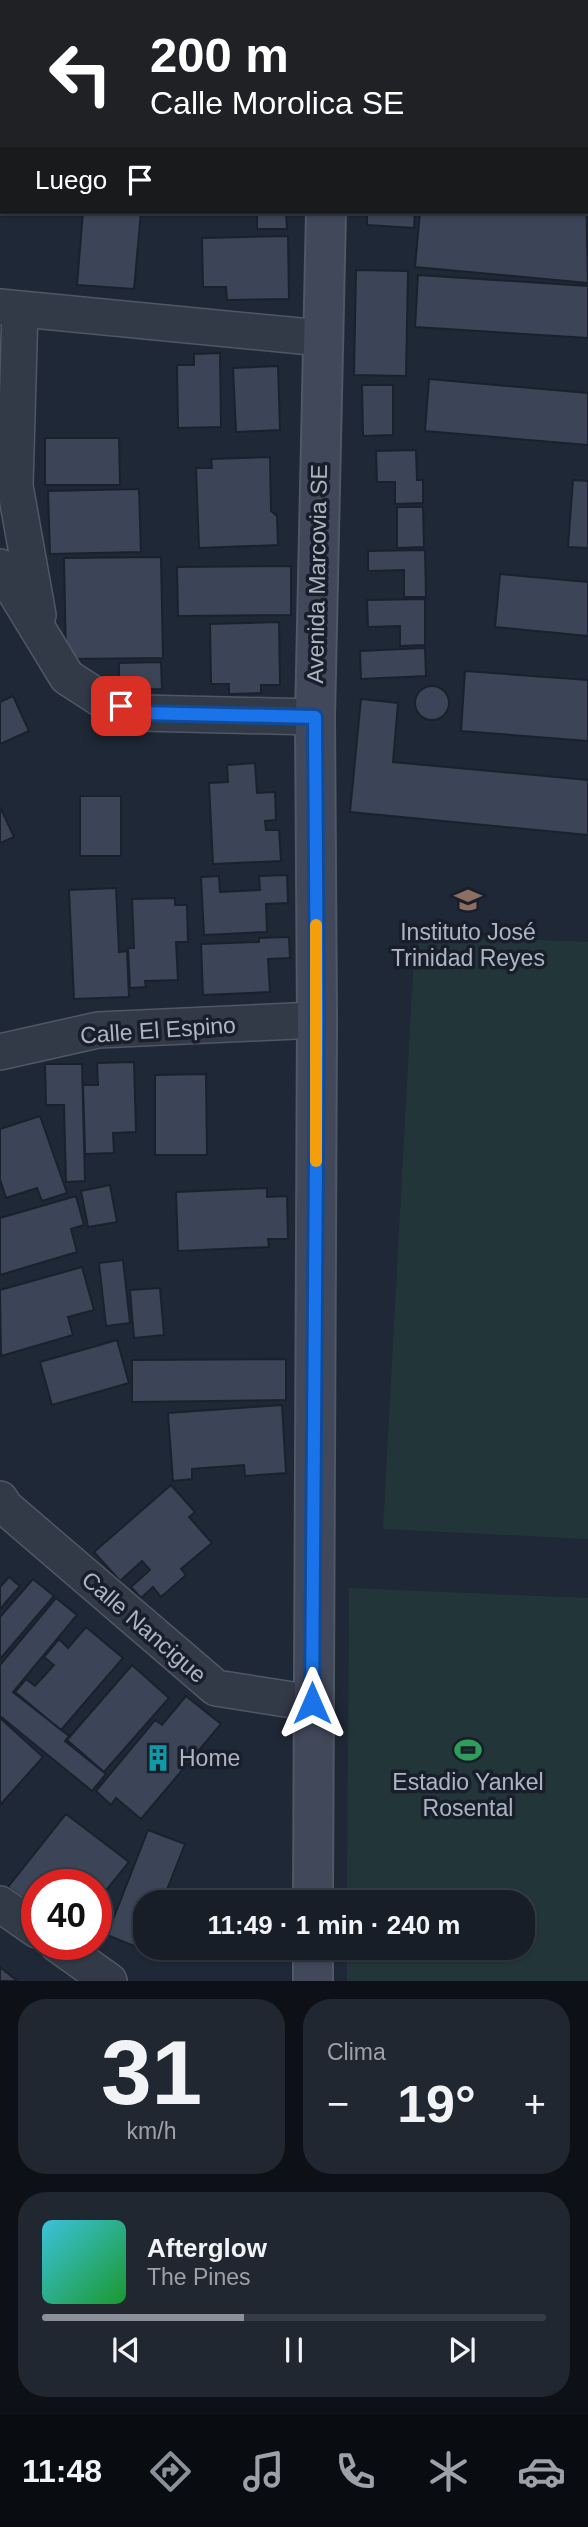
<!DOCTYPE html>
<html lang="es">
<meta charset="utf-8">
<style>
body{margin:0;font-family:Helvetica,sans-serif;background:#202730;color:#f1f3f6;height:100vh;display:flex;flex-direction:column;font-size:26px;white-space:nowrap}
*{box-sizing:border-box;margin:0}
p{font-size:23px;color:#9ea2a8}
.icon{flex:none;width:38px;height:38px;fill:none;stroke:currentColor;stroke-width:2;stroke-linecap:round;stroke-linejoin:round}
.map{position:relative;height:1981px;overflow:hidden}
.drawer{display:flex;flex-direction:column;gap:18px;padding:18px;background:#0d1016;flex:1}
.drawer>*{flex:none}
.banner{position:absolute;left:0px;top:0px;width:588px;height:214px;box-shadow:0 2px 5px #0004,0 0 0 2px #363c45;background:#202124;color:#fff;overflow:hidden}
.speed{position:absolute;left:21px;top:1869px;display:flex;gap:14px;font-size:35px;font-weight:700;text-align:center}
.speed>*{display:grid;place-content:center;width:91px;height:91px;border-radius:50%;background:#171e28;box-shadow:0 2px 5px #0004,0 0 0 2px #363c45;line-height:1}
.speed .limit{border:10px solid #d22;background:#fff;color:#111}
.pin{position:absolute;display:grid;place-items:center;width:60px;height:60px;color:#fff;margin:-30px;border-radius:14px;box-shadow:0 4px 10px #0006}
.me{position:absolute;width:77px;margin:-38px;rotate:0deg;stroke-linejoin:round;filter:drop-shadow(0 0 5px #0008)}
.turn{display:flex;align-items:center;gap:24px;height:147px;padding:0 35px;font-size:32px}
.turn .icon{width:91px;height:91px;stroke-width:2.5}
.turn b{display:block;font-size:49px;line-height:60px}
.then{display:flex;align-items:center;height:66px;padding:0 35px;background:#0003;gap:14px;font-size:26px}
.big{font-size:52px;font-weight:800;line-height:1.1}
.drawer .card{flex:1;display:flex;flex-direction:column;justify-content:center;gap:10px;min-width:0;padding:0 24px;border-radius:28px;background:#202730}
.drawer .dial{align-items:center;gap:0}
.dial b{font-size:91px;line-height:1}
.song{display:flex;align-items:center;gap:21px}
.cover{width:84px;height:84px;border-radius:10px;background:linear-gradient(135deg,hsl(190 70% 55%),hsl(130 70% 35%))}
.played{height:7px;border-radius:4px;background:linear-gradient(90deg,#8c9099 40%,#363c45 40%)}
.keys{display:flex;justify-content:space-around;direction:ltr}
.heat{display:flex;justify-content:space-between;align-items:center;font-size:38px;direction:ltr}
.drawer .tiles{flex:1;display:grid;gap:18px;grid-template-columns:1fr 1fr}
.card:last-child{grid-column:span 2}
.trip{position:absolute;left:133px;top:1890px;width:402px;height:70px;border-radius:28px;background:#171e28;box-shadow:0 2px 5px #0004,0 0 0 2px #363c45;font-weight:800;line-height:70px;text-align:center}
.tabs{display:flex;height:112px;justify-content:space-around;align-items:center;background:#090c10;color:#9ea2a8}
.tabs .icon{width:49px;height:49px}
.tabs .current{color:#8c9099}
.tabs b{font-size:32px;color:#f1f3f6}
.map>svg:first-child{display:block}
</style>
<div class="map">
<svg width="588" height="1981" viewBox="0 0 588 1981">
<rect width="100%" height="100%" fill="#1f2836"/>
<path fill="#223538" d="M 415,935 L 588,942 L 588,1539 L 383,1529 Z
M 349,1588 L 588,1598 L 588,1981 L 347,1981 L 347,1948 L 523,1948 L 523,1902 L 347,1902 Z"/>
<path fill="#3b4557" stroke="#1a212d" stroke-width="2" d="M 586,90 L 588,90 L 588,187 L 586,187 Z
M 586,190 L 588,283 L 415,267 L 420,212 L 586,212 Z
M 83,212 L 141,212 L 134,289 L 77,285 Z
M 257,212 L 286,212 L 287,229 L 257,229 Z
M 367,212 L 415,212 L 414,228 L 367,225 Z
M 288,236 L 289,299 L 227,300 L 226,287 L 203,287 L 202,238 Z
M 356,270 L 408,271 L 406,376 L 354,375 Z
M 418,275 L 588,286 L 588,338 L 415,327 Z
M 220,353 L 221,427 L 178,428 L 177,365 L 194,365 L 194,354 Z
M 278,366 L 280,430 L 236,432 L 233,368 Z
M 429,379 L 588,393 L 588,445 L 425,431 Z
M 362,385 L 393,385 L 393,435 L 363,436 Z
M 45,438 L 119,438 L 120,485 L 45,485 Z
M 416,450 L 417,480 L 423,480 L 423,503 L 395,504 L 395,482 L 377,482 L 376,451 Z
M 270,457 L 271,511 L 277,516 L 278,545 L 199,548 L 196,468 L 212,468 L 211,459 Z
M 573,480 L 588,481 L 588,548 L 568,547 Z
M 139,489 L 141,552 L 50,554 L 48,491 Z
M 397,507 L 423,507 L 424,547 L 397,548 Z
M 425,550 L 426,597 L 404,597 L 404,570 L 368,571 L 368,551 Z
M 161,557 L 163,658 L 66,659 L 64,558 Z
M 291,566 L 291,615 L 178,616 L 177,567 Z
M 500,574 L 588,582 L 588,636 L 495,627 Z
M 425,599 L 425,645 L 400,646 L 400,626 L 368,627 L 367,600 Z
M 279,622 L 280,685 L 261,685 L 261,693 L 229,694 L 229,684 L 211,684 L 210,624 Z
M 425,648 L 426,676 L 361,679 L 360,651 Z
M 161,662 L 162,689 L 119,690 L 119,663 Z
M 465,671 L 588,680 L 588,741 L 461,731 Z
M415 703a17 17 0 1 1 34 0a17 17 0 1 1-34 0Z
M 13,696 L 29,731 L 0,744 L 0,702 Z
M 361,699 L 398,703 L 393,762 L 588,780 L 588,835 L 350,812 Z
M 255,763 L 257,793 L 275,792 L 276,820 L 265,821 L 266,830 L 279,830 L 281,861 L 213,864 L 209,783 L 228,782 L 227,765 Z
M 80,796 L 121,796 L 121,856 L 80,856 Z
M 0,807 L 14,837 L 0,843 Z
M 287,875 L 288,903 L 266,904 L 267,932 L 204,935 L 201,877 L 219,876 L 220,892 L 260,890 L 259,876 Z
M 116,888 L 119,952 L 127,951 L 129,997 L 74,999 L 69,890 Z
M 175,898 L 175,905 L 187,905 L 188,942 L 176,942 L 178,980 L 145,981 L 146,987 L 130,988 L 128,948 L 134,948 L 132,899 Z
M 289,937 L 290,958 L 268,959 L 270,992 L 203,995 L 201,944 L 259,942 L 259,938 Z
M 134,1062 L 136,1132 L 113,1133 L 114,1153 L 85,1154 L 83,1085 L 98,1085 L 97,1063 Z
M 45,1064 L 82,1064 L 85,1181 L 66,1182 L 64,1105 L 46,1105 Z
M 206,1074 L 207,1155 L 155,1155 L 155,1075 Z
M 40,1116 L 67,1193 L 42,1201 L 37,1188 L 6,1198 L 0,1179 L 0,1129 Z
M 110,1185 L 117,1222 L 88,1227 L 81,1191 Z
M 267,1188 L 267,1197 L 287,1196 L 288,1239 L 268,1239 L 269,1247 L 178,1251 L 176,1192 Z
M 76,1196 L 84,1225 L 71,1229 L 77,1252 L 0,1275 L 0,1218 Z
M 123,1260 L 130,1323 L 106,1326 L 99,1263 Z
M 82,1267 L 94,1310 L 68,1317 L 73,1335 L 1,1356 L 0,1290 Z
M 160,1288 L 164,1335 L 134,1338 L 130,1290 Z
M 117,1340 L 129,1383 L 52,1405 L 40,1362 Z
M 286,1359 L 286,1400 L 132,1402 L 132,1360 Z
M 282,1405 L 286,1473 L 245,1476 L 244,1465 L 192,1469 L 192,1479 L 173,1481 L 168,1413 Z
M 171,1485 L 195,1512 L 189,1517 L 212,1543 L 181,1569 L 186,1575 L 161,1597 L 153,1587 L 141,1598 L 131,1587 L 150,1570 L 142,1561 L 120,1581 L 94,1552 Z
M 9,1577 L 20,1586 L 0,1609 L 0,1587 Z
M 33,1579 L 54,1596 L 0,1659 L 0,1617 Z
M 56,1598 L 77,1615 L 13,1692 L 69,1736 L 65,1741 L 106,1774 L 92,1791 L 0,1716 L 0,1665 Z
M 86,1627 L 123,1658 L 61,1730 L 15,1692 L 26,1679 L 35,1686 L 54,1665 L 44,1657 L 59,1639 L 68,1648 Z
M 132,1665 L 169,1698 L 104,1772 L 67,1740 Z
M 186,1696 L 221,1724 L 141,1819 L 116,1798 L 111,1805 L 96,1791 L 155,1720 L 162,1725 Z
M 0,1718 L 43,1757 L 0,1805 Z
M 66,1814 L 129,1862 L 96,1903 L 96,1885 L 73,1885 L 60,1875 L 52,1885 L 37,1885 L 35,1907 L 8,1887 Z
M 148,1830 L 185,1844 L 162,1902 L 145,1902 L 144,1950 L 107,1935 Z
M 0,1967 L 16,1980 L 15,1981 L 0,1981 Z"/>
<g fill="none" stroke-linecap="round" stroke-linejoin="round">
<defs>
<path id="street" d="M 0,307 L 321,338
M 20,309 L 15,486 L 38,615
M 0,567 L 67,677 L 101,699 L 142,713 L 315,717
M 0,1052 L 98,1030 L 317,1020
M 0,1499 L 5,1507 L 216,1688 L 312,1703
M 0,1904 L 37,1930
M 57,1944 L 109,1981"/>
<path id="secondary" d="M 77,0 L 103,2
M 586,40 L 588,40
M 313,1902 L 317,1020 L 315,717 L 326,212
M 313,1948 L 313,1981"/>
</defs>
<use href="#street" stroke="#505765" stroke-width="38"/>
<use href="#secondary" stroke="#505765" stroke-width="42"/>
<use href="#street" stroke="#333a47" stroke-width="35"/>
<use href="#secondary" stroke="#41485a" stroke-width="38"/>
</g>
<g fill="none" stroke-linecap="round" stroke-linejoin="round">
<defs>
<path id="route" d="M 121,706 L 142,713 L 315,717 L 317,1020 L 312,1703"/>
</defs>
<use href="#route" stroke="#114b97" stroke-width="18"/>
<use href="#route" stroke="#1a73e8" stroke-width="12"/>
<path stroke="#f59e0b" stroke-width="12" d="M 316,1161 L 316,925"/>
</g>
<defs>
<symbol id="university-bare" viewBox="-9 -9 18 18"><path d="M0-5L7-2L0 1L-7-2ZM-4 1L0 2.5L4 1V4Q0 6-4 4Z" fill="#8d6e63" stroke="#181f2b" stroke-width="2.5" paint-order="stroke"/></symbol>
<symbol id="stadium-bare" viewBox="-9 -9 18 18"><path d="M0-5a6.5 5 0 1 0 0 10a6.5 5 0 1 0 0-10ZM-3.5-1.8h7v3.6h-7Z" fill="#2e9e5b" stroke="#181f2b" stroke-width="2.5" paint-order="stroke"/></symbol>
<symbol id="building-bare" viewBox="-9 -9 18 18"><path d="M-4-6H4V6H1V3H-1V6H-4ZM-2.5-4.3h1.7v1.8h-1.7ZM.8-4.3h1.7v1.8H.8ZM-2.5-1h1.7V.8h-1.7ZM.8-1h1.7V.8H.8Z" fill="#0f9aa8" stroke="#181f2b" stroke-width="2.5" paint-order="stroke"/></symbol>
</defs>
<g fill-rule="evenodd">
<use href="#university-bare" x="449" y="881" width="38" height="38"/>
<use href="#stadium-bare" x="449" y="1731" width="38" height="38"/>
<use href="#building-bare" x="139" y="1739" width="38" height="38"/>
</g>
<g text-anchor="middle" stroke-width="7" stroke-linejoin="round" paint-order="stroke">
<g font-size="23" fill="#adb4c4" stroke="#181f2b">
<text transform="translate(317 574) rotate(-89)" y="8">Avenida Marcovia SE</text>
<text transform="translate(158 1030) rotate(-4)" y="8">Calle El Espino</text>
<text transform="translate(144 1627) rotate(41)" y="8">Calle Nancigue</text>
</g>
<g font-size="23" fill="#adb4c4" stroke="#181f2b">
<text x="468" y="940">Instituto José<tspan x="468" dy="26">Trinidad Reyes</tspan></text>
<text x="179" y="1766" text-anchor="start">Home</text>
<text x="468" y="1790">Estadio Yankel<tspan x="468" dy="26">Rosental</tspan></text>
</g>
</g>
</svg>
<div class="speed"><div class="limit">40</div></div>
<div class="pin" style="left:121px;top:706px;background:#d93025"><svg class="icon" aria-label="arrive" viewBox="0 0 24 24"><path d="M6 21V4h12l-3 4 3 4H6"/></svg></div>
<svg class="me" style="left:312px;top:1703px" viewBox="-20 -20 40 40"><path d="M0-17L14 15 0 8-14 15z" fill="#1a73e8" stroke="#fff" stroke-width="4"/></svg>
<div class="trip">11:49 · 1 min · 240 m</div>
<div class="banner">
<div class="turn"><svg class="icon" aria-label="left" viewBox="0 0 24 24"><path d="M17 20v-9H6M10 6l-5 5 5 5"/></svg><div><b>200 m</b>Calle Morolica SE</div></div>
<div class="then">Luego<svg class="icon" aria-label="arrive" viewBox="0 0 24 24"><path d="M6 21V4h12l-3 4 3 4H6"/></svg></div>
</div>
</div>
<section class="drawer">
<div class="tiles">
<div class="card dial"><b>31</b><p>km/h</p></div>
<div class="card"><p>Clima</p>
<div class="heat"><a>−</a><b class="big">19°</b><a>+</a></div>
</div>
<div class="card">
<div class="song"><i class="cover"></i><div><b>Afterglow</b><p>The Pines</p></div></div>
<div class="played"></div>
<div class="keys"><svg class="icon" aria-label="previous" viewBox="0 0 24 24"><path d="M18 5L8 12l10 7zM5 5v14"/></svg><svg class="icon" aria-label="pause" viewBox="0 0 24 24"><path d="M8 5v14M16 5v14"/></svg><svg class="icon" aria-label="next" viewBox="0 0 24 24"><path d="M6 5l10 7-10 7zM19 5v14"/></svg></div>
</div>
</div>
</section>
<nav class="tabs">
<b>11:48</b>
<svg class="icon current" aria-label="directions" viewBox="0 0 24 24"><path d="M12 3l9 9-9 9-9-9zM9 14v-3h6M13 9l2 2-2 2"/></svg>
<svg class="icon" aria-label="music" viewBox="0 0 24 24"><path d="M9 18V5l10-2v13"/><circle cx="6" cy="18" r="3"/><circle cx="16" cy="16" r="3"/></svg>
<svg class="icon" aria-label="phone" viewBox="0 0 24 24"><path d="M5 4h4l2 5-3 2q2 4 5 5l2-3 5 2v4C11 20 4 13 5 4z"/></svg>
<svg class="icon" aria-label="climate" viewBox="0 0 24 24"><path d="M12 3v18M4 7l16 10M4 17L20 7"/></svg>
<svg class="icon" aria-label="car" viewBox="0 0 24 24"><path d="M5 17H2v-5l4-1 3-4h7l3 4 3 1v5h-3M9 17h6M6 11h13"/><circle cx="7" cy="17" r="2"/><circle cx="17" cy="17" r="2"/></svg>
</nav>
